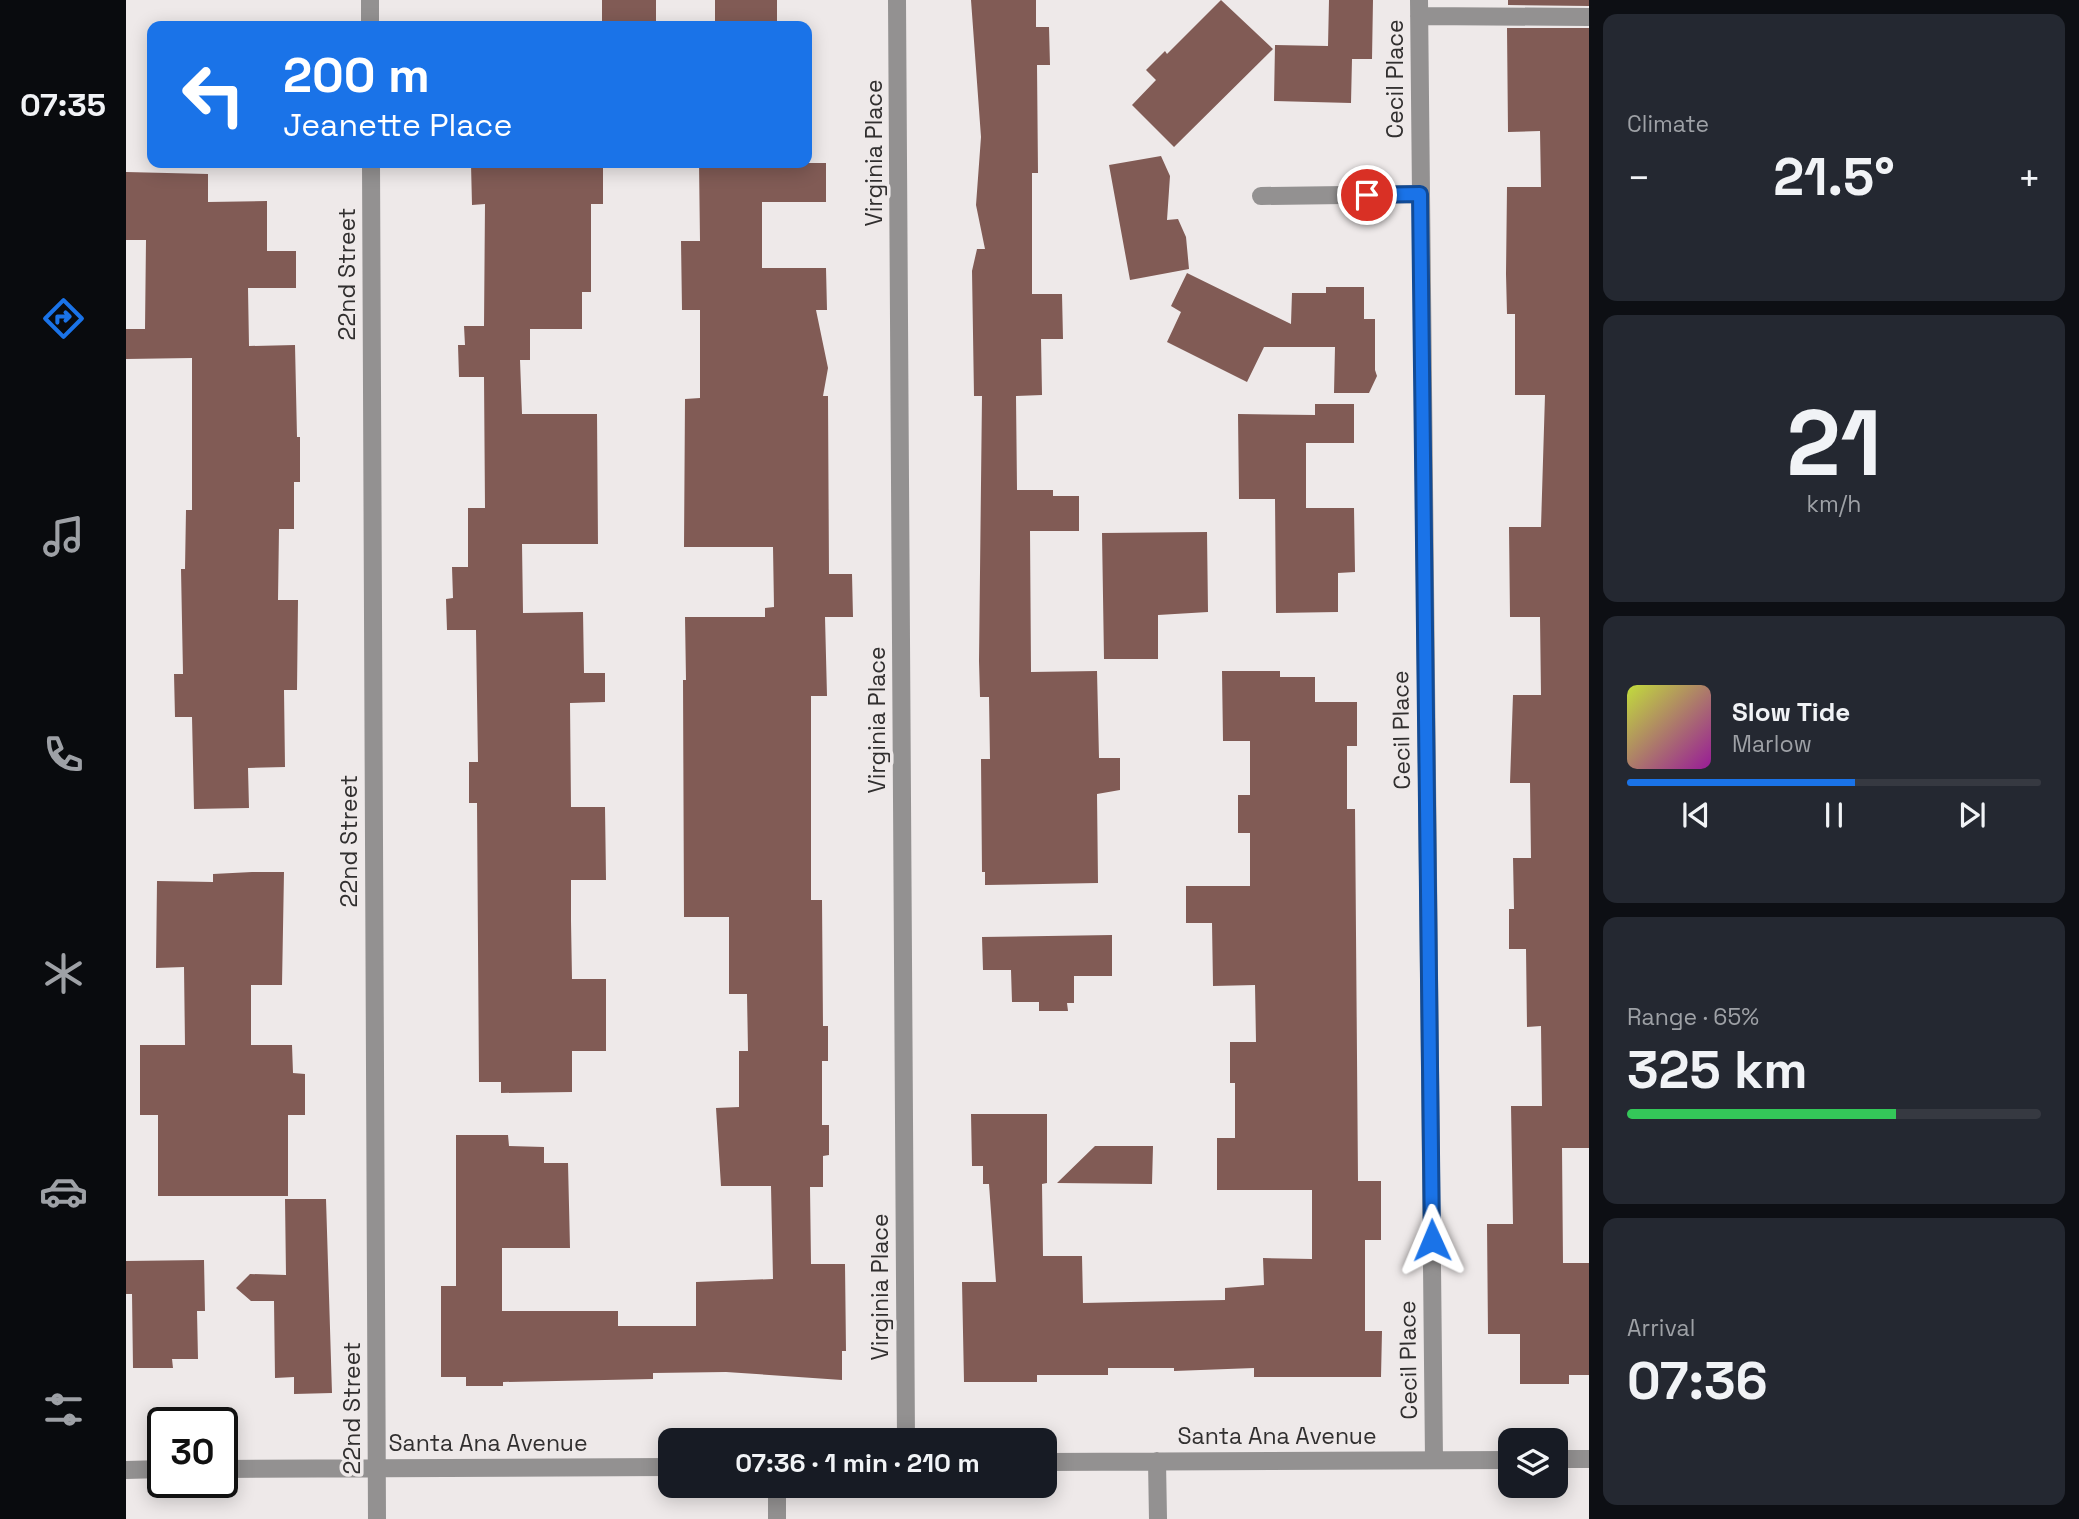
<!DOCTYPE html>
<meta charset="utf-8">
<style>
body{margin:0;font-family:"Space Grotesk",sans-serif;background:#242831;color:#f1f3f6;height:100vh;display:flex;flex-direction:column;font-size:26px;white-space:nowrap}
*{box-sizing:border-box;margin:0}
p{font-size:23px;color:#9ea1a6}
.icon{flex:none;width:38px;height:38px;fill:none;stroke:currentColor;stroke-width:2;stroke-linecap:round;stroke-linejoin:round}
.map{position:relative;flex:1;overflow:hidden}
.sheet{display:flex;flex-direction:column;gap:14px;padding:14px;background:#0d0f14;width:490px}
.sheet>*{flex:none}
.top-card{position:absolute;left:21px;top:21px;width:665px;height:147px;border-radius:14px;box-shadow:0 4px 18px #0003;background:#1a73e8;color:#fff;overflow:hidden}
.fabs{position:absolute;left:1372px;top:1428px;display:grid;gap:14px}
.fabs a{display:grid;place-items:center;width:70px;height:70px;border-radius:14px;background:#171b24;box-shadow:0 4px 18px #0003;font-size:35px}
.speed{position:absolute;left:21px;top:1407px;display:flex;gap:14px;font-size:35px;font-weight:700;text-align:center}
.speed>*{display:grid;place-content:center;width:91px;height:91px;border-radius:50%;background:#171b24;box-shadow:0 4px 18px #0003;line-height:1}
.speed .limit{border:4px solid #111;border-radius:10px;background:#fff;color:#111}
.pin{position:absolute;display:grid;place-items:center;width:60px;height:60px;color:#fff;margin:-30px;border:4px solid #fff;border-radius:50%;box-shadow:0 2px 7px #0007}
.me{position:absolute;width:77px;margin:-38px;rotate:359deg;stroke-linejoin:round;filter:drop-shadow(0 0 5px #0008)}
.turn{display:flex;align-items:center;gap:24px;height:147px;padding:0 21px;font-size:32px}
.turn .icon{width:91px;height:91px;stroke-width:2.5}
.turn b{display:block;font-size:49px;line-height:60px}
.big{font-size:52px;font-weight:700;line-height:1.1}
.sheet .tile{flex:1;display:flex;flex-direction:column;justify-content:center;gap:10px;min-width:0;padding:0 24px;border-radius:14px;background:#242831}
.sheet .dial{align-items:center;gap:0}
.dial b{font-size:91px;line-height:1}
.song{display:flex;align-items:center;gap:21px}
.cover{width:84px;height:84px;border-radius:10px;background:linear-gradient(135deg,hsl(70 70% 55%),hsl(300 70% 35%))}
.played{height:7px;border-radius:4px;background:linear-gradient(90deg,#1a73e8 55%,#363941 55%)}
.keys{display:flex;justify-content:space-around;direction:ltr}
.heat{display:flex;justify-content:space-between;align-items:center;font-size:38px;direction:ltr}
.charge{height:10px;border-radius:5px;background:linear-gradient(90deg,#34c759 65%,#363941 0)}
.trip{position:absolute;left:532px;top:1428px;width:399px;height:70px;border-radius:14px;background:#171b24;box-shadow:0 4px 18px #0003;font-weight:700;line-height:70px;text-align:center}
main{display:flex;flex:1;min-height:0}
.tab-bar{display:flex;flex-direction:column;width:126px;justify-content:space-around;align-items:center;background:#090b0e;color:#9ea1a6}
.tab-bar .icon{width:49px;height:49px}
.tab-bar .current{color:#1a73e8}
.tab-bar b{font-size:32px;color:#f1f3f6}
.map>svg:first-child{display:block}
</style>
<main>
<nav class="tab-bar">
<b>07:35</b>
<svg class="icon current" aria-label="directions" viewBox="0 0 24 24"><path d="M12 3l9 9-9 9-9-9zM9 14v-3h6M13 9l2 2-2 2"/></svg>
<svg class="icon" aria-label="music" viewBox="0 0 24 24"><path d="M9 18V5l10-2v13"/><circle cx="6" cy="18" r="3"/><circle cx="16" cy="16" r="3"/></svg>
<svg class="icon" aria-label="phone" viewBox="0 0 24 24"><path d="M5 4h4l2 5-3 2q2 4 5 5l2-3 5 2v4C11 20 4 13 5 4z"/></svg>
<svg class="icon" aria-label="climate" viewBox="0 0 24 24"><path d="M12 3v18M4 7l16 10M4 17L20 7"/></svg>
<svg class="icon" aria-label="car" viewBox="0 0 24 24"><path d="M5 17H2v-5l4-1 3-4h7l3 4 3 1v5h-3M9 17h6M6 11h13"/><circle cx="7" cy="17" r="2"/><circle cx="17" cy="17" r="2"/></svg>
<svg class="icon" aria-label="filters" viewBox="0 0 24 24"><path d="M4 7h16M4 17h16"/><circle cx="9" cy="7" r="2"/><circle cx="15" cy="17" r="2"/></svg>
</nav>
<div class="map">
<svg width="1463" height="1519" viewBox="0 0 1463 1519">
<rect width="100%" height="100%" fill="#eee9e9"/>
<path fill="#815b55" d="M 476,0 L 530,0 L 530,26 L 476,26 Z
M 589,0 L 651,0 L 651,26 L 589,26 Z
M 845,0 L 910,0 L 910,27 L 923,27 L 924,65 L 911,65 L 912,173 L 906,173 L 906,294 L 936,294 L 937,339 L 915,339 L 916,395 L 890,396 L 891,490 L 927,490 L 927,496 L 953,496 L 953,531 L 904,531 L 905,672 L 971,671 L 973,758 L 994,758 L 994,790 L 971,794 L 972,883 L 859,885 L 859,872 L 856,872 L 855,759 L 864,759 L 863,697 L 854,697 L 853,661 L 856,396 L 848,396 L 846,271 L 851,249 L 859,249 L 850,205 L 855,137 Z
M 1095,0 L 1147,49 L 1048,147 L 1006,105 L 1030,80 L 1020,70 L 1039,51 L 1041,54 Z
M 1203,0 L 1247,0 L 1246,59 L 1226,59 L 1225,103 L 1148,101 L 1149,45 L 1202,46 Z
M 1382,0 L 1463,0 L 1463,6 L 1382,5 Z
M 1381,28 L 1463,28 L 1463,1148 L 1436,1148 L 1437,1263 L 1463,1263 L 1463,1375 L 1443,1375 L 1443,1384 L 1394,1384 L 1394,1334 L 1362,1334 L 1361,1224 L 1387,1224 L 1385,1106 L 1416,1106 L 1415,1026 L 1401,1027 L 1400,949 L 1383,949 L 1383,909 L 1388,909 L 1387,858 L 1405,858 L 1404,783 L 1384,783 L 1387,695 L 1415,695 L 1414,617 L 1384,617 L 1383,527 L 1415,527 L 1419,395 L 1389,395 L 1389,314 L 1381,314 L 1380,274 L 1381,187 L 1415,187 L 1414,131 L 1382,132 Z
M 1035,156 L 1044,176 L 1041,220 L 1052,219 L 1060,237 L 1063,269 L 1004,280 L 983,165 Z
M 477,163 L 477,204 L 465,204 L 465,292 L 456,292 L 456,329 L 404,329 L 404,360 L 394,360 L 396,414 L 471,414 L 472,544 L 396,544 L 397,613 L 457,612 L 458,673 L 479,673 L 479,702 L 444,703 L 445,807 L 479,807 L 480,880 L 445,880 L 445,921 L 446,979 L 480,979 L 480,1051 L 446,1051 L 446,1092 L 375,1093 L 375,1082 L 353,1082 L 351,803 L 343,803 L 343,762 L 352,762 L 350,630 L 321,630 L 320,599 L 327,598 L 326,567 L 342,567 L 342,508 L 359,508 L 358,377 L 333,377 L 332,345 L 339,345 L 338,326 L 358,326 L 359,204 L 346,205 L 345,164 Z
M 573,163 L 700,163 L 700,202 L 636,202 L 636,268 L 700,268 L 701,310 L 690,310 L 702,368 L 697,396 L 702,396 L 703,574 L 726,574 L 727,617 L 699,617 L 701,696 L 685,696 L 685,900 L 696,900 L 697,1026 L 702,1026 L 702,1061 L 696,1061 L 696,1125 L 703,1125 L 703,1155 L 697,1156 L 697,1187 L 684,1187 L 685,1264 L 719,1264 L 720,1351 L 716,1351 L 716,1380 L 600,1372 L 527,1373 L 527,1379 L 377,1382 L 377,1386 L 340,1386 L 340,1377 L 315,1377 L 315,1286 L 330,1286 L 330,1135 L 382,1135 L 383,1146 L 418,1147 L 418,1163 L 442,1163 L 444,1248 L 376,1248 L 376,1311 L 492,1311 L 492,1326 L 570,1326 L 570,1282 L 647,1279 L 645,1186 L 595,1186 L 590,1108 L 613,1107 L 613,1051 L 622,1051 L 621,994 L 603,994 L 603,917 L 558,917 L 557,680 L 560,680 L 559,617 L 639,617 L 639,608 L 648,607 L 647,547 L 558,547 L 559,399 L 574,398 L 574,310 L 556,310 L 555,241 L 574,241 Z
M 0,172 L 82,174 L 82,202 L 141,201 L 141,251 L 170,251 L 170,288 L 122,288 L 123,346 L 169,345 L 171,437 L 174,437 L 174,482 L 168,482 L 168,529 L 153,529 L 152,600 L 172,600 L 171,690 L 158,690 L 159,767 L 122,768 L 123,808 L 68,809 L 66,717 L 49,717 L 48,674 L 57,674 L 55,569 L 59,569 L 60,510 L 66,510 L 66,358 L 0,359 L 0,329 L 19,329 L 20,240 L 0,240 Z
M 1061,273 L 1165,324 L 1166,293 L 1200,293 L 1200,287 L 1238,287 L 1238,319 L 1249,319 L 1249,370 L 1251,376 L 1243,393 L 1208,393 L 1209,347 L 1138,347 L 1121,382 L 1041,342 L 1055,312 L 1045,306 Z
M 1189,404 L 1228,404 L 1228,443 L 1180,443 L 1180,508 L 1228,508 L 1229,572 L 1212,573 L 1212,612 L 1150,613 L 1149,499 L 1113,499 L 1112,414 L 1189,415 Z
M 1081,532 L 1082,612 L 1032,615 L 1032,659 L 978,659 L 976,533 Z
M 1096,671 L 1154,671 L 1154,677 L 1189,677 L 1189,702 L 1231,702 L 1231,746 L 1221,746 L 1221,809 L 1229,809 L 1232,1181 L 1255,1181 L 1255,1240 L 1239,1240 L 1239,1331 L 1256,1331 L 1255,1377 L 1128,1377 L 1128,1368 L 1048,1371 L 1048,1368 L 982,1368 L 982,1375 L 911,1375 L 911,1382 L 838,1382 L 836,1282 L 870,1282 L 863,1184 L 857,1184 L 857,1166 L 846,1166 L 845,1114 L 921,1114 L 921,1183 L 916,1184 L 917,1256 L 956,1256 L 957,1303 L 1099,1300 L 1099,1288 L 1138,1285 L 1137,1258 L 1186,1259 L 1186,1190 L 1091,1190 L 1091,1138 L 1109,1138 L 1109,1083 L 1104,1083 L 1104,1042 L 1130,1042 L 1129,985 L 1087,986 L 1086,923 L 1060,923 L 1060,886 L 1124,886 L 1124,833 L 1112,833 L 1112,795 L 1124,795 L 1124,741 L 1097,741 Z
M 126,872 L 158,872 L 156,985 L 125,985 L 125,1045 L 166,1045 L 167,1073 L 179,1074 L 179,1115 L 162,1115 L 162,1196 L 32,1196 L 32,1115 L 14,1115 L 14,1045 L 59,1045 L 58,967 L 30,968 L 31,881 L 87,882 L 87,874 Z
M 986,935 L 986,976 L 948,976 L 948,1003 L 941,1003 L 942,1011 L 913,1011 L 913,1002 L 886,1002 L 885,970 L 857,970 L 856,937 Z
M 969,1146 L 1027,1146 L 1026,1184 L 931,1183 Z
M 159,1199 L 200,1199 L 206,1393 L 168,1394 L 168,1377 L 149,1378 L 148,1301 L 125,1301 L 110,1288 L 124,1274 L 160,1275 Z
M 78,1260 L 79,1311 L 71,1311 L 72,1359 L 46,1359 L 47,1368 L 7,1368 L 6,1294 L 0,1294 L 0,1261 Z"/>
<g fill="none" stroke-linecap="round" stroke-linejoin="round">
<path stroke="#939191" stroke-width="18" d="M 244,0 L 244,26
M 771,0 L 780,1440
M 1293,0 L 1308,1460
M 1293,16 L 1463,17
M 245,163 L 251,1519
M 1135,196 L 1294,194
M 1430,1459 L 1463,1459
M 1031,1461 L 1032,1519
M 919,1462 L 1384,1460
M 96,1469 L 544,1467
M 0,1470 L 37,1469
M 651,1519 L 651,1486"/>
</g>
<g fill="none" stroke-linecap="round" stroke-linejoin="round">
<defs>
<path id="route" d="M 1241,195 L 1294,194 L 1306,1240"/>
</defs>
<use href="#route" stroke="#114b97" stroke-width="18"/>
<use href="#route" stroke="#1a73e8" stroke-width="12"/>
</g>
<g text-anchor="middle" stroke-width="7" stroke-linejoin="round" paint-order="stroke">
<g font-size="23" fill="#312f2f" stroke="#eee9e9">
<text transform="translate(1269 79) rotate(-90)" y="8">Cecil Place</text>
<text transform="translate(748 153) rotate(-90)" y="8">Virginia Place</text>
<text transform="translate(221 274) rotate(-90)" y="8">22nd Street</text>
<text transform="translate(751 720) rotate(-90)" y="8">Virginia Place</text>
<text transform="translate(1275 730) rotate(-91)" y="8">Cecil Place</text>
<text transform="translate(223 841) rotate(-90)" y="8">22nd Street</text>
<text transform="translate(754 1287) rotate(-90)" y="8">Virginia Place</text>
<text transform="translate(1282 1360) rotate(-91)" y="8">Cecil Place</text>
<text transform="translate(226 1408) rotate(-90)" y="8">22nd Street</text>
<text x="1151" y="1444">Santa Ana Avenue</text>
<text x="362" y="1451">Santa Ana Avenue</text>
</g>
</g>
</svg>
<div class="fabs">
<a><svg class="icon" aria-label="layers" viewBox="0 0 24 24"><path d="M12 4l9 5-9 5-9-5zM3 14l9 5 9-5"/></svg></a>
</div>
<div class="speed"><div class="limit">30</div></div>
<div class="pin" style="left:1241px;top:195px;background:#d93025"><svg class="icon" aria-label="arrive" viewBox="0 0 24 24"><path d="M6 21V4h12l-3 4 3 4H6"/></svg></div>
<svg class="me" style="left:1306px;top:1240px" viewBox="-20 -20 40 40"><path d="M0-17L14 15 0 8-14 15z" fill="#1a73e8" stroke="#fff" stroke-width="4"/></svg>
<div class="trip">07:36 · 1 min · 210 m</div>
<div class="top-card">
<div class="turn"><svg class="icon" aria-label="left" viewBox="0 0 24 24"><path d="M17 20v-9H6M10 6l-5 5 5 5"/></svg><div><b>200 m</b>Jeanette Place</div></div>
</div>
</div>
<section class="sheet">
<div class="tile"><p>Climate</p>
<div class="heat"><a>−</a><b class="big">21.5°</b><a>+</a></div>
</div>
<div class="tile dial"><b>21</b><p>km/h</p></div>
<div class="tile">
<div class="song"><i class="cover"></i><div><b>Slow Tide</b><p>Marlow</p></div></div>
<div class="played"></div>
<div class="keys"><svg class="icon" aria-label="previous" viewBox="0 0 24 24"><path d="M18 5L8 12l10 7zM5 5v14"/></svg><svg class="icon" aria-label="pause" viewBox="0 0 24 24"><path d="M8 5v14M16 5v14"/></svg><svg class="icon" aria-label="next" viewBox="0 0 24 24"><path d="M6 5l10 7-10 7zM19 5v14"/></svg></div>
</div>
<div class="tile"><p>Range · 65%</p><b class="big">325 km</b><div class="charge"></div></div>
<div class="tile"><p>Arrival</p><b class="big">07:36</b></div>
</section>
</main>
